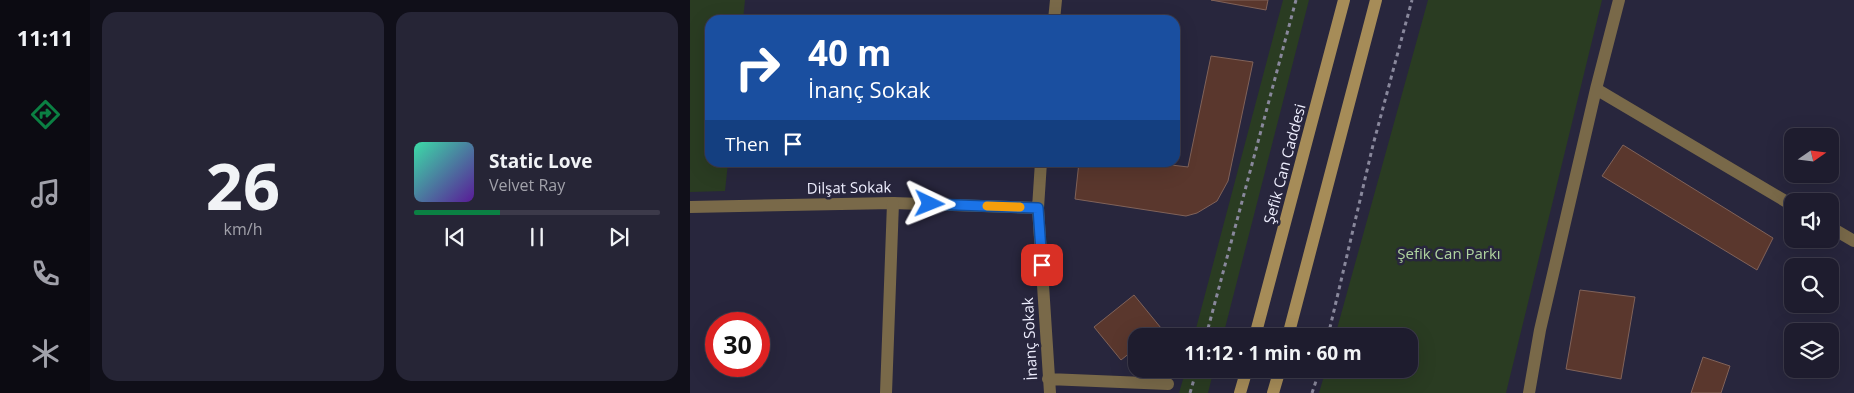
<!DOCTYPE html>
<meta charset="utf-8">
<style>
body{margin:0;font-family:"Open Sans",sans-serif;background:#262536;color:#f1f3f6;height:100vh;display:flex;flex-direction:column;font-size:19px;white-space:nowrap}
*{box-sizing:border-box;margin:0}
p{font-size:16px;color:#a1a1aa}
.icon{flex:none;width:28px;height:28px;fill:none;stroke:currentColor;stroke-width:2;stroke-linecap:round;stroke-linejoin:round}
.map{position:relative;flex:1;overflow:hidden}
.panel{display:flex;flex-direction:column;gap:12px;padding:12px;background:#100f19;width:600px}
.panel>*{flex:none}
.hud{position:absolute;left:15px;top:15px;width:475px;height:152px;border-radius:15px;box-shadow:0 5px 20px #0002,0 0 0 1px #3c3a4a;background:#1a4fa0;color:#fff;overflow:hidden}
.needle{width:32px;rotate:76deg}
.tools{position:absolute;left:1094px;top:128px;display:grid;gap:10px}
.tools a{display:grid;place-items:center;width:55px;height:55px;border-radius:10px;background:#1e1c2e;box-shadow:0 5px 20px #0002,0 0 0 1px #3c3a4a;font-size:25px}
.speed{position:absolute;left:15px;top:312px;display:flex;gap:10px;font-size:25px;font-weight:700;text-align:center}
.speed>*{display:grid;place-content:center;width:65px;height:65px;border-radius:50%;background:#1e1c2e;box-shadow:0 5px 20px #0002,0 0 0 1px #3c3a4a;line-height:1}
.speed .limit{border:8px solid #d22;background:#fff;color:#111}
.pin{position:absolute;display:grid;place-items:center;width:42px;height:42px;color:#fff;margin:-21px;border-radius:10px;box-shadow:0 2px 8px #0006}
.me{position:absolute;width:55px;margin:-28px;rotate:92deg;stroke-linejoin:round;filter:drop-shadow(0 0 4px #0008)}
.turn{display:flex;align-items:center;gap:18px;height:105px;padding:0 20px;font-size:22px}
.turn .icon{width:65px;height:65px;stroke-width:2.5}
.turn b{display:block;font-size:35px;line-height:42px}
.then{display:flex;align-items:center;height:48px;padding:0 20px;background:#0003;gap:10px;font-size:19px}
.panel .card{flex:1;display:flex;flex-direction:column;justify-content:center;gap:8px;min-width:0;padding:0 18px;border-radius:15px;background:#262536}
.panel .dial{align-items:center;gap:0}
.dial b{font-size:65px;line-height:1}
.song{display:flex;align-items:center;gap:15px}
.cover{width:60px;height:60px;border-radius:8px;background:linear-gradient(135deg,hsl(160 70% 55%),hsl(270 70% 35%))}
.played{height:5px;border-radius:2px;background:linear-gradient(90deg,#0b8043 35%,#3c3a4a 35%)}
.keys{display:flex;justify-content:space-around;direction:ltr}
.panel .tiles{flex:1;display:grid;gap:12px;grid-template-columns:repeat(2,1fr)}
.trip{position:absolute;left:438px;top:328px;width:290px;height:50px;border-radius:15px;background:#1e1c2e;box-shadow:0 5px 20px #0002,0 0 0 1px #3c3a4a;font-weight:700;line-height:50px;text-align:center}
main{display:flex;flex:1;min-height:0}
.tab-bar{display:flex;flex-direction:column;width:90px;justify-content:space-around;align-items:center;background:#0c0b12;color:#a1a1aa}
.tab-bar .icon{width:35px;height:35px}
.tab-bar .active{color:#0b8043}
.tab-bar b{font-size:22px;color:#f1f3f6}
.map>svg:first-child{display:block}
</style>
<main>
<nav class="tab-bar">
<b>11:11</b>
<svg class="icon active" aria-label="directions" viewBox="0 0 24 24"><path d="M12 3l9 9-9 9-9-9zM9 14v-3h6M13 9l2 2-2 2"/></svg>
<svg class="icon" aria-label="music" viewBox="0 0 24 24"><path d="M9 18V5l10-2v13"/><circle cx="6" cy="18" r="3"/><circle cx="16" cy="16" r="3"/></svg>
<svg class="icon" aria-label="phone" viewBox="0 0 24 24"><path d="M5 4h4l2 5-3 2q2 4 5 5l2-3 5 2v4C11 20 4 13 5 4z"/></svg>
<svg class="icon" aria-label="climate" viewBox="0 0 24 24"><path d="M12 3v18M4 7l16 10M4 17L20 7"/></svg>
</nav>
<section class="panel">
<div class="tiles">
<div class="card dial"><b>26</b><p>km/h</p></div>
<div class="card">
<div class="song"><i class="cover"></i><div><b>Static Love</b><p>Velvet Ray</p></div></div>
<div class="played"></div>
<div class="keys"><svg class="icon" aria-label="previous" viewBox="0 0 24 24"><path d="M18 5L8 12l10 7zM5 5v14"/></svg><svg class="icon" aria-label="pause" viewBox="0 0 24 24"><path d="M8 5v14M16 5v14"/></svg><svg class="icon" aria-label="next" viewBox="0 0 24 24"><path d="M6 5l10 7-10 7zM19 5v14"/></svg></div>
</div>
</div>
</section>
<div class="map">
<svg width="1164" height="393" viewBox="0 0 1164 393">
<rect width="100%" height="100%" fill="#28263d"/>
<path fill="#2a3c22" d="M 0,0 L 55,0 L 53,20 L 20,20 L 20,162 L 38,163 L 35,191 L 0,192 Z
M 593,0 L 619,0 L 533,336 L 504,336 Z
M 738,0 L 912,0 L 816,393 L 629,393 L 636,369 L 719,369 L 719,336 L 645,336 Z
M 496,369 L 524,369 L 518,393 L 489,393 Z"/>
<path fill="#5a372d" stroke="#806259" d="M 521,0 L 578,0 L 576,10 Z
M 521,56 L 563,62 L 538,181 L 527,201 L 507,213 L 496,216 L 385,199 L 389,162 L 456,162 L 498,167 Z
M 933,145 L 1083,238 L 1067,270 L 912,176 Z
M 890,290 L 945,297 L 931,379 L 876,369 Z
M 444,295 L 471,328 L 461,336 L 446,336 L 446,348 L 431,360 L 404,327 Z
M 1013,357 L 1040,366 L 1031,393 L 1001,393 Z"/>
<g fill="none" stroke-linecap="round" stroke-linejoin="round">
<path stroke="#89889c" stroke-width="3" stroke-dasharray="4 4" stroke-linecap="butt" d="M 516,336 L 606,0
M 638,336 L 683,145 L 722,0
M 500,393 L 507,369
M 622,393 L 630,369"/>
<path stroke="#796949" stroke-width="12" d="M 364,20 L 366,0
M 906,89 L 1102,205
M 351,162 L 348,208 L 360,393
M 0,207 L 203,203 L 348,208
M 1140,227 L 1164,241
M 358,379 L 478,384
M 839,393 L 850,330 L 906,89 L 929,0"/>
<path stroke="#796949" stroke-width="12" d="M 196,393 L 203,203"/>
<path stroke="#a68c58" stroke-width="12" d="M 565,336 L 654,0
M 598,336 L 686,0
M 550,393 L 557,369
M 583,393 L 590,369"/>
</g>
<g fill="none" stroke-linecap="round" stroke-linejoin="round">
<defs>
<path id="route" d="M 240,204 L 348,208 L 352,265"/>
</defs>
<use href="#route" stroke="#114b97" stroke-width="12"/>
<use href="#route" stroke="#1a73e8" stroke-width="9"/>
<path stroke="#f59e0b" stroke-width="9" d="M 297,206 L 330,207"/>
</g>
<g text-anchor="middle" stroke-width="5" stroke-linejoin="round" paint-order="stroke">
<g font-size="15" fill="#efefff" stroke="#28263d">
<text transform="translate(595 164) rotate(-75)" y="5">Şefik Can Caddesi</text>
<text transform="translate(159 188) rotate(-1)" y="5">Dilşat Sokak</text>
<text transform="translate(340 339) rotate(-93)" y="5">İnanç Sokak</text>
</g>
<g font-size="15" fill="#b0d5a0" stroke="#28263d">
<text x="759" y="259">Şefik Can Parkı</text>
</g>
</g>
</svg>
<div class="tools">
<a><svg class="needle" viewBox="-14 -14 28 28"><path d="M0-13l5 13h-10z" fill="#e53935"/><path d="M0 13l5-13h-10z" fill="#a1a1aa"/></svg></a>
<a><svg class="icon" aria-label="sound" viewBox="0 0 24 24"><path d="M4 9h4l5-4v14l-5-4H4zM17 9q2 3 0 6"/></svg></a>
<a><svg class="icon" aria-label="search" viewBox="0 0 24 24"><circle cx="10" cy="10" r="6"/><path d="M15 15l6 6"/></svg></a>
<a><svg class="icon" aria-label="layers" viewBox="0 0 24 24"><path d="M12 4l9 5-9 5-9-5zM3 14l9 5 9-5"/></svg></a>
</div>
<div class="speed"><div class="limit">30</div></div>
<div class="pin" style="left:352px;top:265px;background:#d93025"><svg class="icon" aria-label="arrive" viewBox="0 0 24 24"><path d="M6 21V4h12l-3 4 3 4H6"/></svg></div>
<svg class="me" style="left:240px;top:204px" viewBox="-20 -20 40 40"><path d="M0-17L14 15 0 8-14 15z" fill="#1a73e8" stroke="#fff" stroke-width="4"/></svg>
<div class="trip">11:12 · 1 min · 60 m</div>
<div class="hud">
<div class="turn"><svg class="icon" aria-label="right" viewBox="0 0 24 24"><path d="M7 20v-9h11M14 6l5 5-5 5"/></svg><div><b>40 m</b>İnanç Sokak</div></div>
<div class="then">Then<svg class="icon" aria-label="arrive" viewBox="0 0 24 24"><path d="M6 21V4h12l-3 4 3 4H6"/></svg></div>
</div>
</div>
</main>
